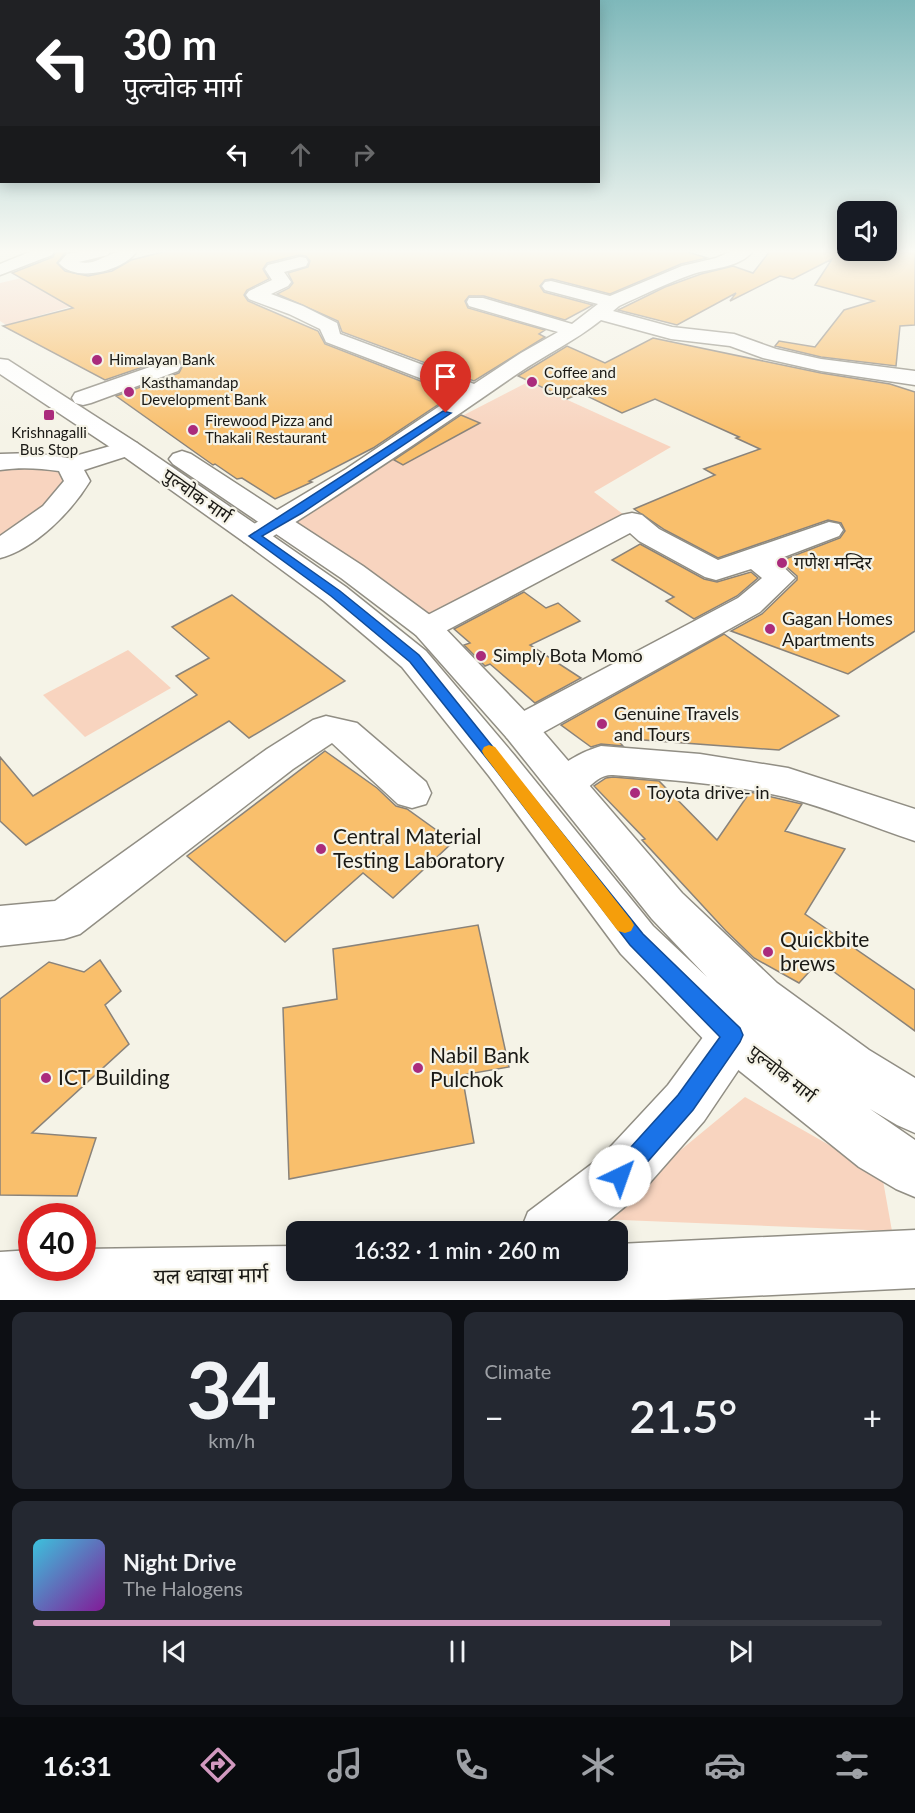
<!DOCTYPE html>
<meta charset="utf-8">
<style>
body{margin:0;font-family:Lato,"Noto Sans Devanagari",sans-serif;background:#242831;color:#f1f3f6;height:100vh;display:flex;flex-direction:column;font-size:22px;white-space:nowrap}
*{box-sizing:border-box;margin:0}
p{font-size:20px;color:#9ea1a6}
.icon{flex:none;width:33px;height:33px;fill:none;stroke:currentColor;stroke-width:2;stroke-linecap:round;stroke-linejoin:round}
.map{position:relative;height:1300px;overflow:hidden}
.side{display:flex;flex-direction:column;gap:12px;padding:12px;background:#0d0f14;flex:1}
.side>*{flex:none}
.hud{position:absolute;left:0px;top:0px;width:600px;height:183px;box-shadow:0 3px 15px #0003;background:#202124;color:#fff;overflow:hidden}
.tools{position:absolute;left:837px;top:201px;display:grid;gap:12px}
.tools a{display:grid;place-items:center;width:60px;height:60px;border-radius:12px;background:#171b24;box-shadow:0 3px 15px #0003;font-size:30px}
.speed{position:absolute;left:18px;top:1203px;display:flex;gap:12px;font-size:30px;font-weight:700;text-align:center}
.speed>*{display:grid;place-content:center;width:78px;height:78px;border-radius:50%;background:#171b24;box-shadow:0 3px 15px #0003;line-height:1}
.speed .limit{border:9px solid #d22;background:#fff;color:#111}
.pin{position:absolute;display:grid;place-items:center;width:51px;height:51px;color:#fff;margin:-62px -26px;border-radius:50% 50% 50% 0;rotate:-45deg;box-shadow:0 0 6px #0007}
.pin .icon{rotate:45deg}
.me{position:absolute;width:66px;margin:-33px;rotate:42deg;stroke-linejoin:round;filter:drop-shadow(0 0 4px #0008)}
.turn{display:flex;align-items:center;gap:21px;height:126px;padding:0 24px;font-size:27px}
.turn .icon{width:78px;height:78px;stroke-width:2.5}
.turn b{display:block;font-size:42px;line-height:51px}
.lanes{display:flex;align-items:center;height:57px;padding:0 24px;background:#0003;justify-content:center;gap:30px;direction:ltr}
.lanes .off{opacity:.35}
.big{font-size:45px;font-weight:600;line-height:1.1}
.side .widget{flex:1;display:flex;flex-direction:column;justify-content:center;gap:9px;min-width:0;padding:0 21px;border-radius:12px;background:#242831}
.side .dial{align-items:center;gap:0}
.dial b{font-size:78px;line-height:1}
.song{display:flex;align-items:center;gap:18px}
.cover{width:72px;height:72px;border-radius:9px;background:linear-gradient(135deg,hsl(190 70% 55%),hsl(290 70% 35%))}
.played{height:6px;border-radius:3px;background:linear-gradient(90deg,#d199bf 75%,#363941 75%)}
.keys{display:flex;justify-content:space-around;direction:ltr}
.heat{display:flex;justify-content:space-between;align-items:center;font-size:33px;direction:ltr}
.side .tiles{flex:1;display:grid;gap:12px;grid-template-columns:1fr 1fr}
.widget:last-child{grid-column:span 2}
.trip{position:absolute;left:286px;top:1221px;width:342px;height:60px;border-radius:12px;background:#171b24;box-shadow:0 3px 15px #0003;font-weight:600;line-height:60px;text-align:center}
.dock{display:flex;height:96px;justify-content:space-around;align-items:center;background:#090b0e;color:#9ea1a6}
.dock .icon{width:42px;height:42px}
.dock .current{color:#d199bf}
.dock b{font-size:27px;color:#f1f3f6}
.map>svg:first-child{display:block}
</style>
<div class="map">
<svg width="915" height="1300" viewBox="0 0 915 1300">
<rect width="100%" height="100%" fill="#f5f3e7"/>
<path fill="#f8d4bf" d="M 39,274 L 87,302 L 6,325 L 0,321 L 0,283 Z
M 528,382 L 671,447 L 594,492 L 632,521 L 427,628 L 287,521 L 389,457 L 403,465 L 479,424 L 462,416 Z
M 0,465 L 60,469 L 68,483 L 61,497 L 0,543 Z
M 128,650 L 171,688 L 85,737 L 43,695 Z
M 745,1097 L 882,1175 L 892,1231 L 597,1219 Z"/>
<path fill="#f9bf6c" stroke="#8a837a" stroke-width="1.5" d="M 56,251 L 71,251 L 65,253 L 57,263 L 65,271 L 88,276 L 112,271 L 131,260 L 167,251 L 685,251 L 707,258 L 681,264 L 610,294 L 552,279 L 545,280 L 540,286 L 544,292 L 593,305 L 565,320 L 484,296 L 469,296 L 465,301 L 468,308 L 545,330 L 539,334 L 545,337 L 474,381 L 342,332 L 338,321 L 277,294 L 289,288 L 293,283 L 288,273 L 308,267 L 310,261 L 306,256 L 299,255 L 267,263 L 263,269 L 269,279 L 247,290 L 244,295 L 248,301 L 318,331 L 325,344 L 454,394 L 373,448 L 309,481 L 312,482 L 275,499 L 242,478 L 237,479 L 215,464 L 213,465 L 116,396 L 179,373 L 183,365 L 178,359 L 169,358 L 105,380 L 3,326 L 73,308 L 12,273 L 53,257 Z
M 770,251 L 915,251 L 915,325 L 900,326 L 896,366 L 821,357 L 775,346 L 779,341 L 815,347 L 844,310 L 874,301 L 815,285 L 832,259 L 793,279 L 780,276 L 730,301 L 736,293 L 677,325 L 618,310 L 665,287 L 701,274 L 733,266 L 753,273 Z
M 653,338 L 821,373 L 890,384 L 915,392 L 915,631 L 848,674 L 731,631 L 762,614 L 797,580 L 797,576 L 780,561 L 840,538 L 845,531 L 841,523 L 828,520 L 718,558 L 665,530 L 634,509 L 715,475 L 704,469 L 760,449 L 736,438 L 739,437 L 655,399 L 622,413 L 581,393 L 567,399 L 518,376 L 567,346 L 605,363 Z
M 461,415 L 480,423 L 403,465 L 394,460 Z
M 640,544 L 704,579 L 717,582 L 751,572 L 758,578 L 737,596 L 694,619 L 666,601 L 674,597 L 612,560 Z
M 524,592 L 546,608 L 558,603 L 580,621 L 530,645 L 581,678 L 535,703 L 490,664 L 485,666 L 464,645 L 470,643 L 454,629 Z
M 232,595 L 345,681 L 249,738 L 229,721 L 26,845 L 0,821 L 0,757 L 33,796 L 197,695 L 176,676 L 209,658 L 172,627 Z
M 724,634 L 839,716 L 779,750 L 616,738 L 623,746 L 601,744 L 591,747 L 561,725 Z
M 325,751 L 377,788 L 396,806 L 407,809 L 453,842 L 393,898 L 363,873 L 285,942 L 187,856 Z
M 613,777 L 659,781 L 717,840 L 750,792 L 802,804 L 785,831 L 845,849 L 805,914 L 915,990 L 915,1031 L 819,961 L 799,983 L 754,958 L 726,931 L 642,840 L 645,839 L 594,786 L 606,778 Z
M 478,925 L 509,1067 L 462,1075 L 474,1143 L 289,1179 L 283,1008 L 337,999 L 333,949 Z
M 100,960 L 121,991 L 105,1005 L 129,1044 L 32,1133 L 96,1138 L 77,1196 L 0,1195 L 0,999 L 49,962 L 84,972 Z"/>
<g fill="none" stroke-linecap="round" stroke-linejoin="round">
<defs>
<path id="minor" d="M 32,251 L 54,251 L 52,255 L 0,275 L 0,264 Z
M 82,251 L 110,251 L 108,255 L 79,262 C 96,266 106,253 122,251 C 127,250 133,251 137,251 C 125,270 76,284 59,263 L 67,254 Z
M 732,251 L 753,251 C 740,268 711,268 693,274 C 667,283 643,295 619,306 L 613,311 L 672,327 L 734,334 L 776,349 L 821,359 L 915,371 L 915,385 L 821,371 L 763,358 L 730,346 L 671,339 L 601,320 C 575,341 545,355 517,374 C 435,431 350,488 264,542 L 254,544 L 244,542 L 240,536 L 244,530 L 346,469 L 459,393 L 326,342 L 320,329 L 289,314 L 249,299 L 246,295 L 249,291 L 272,280 L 265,269 L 268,265 L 300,257 L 306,258 L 308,262 L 306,266 L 284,272 L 291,282 L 288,286 L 271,294 L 303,306 L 337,323 L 340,334 L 474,384 L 521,353 L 558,332 L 469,306 L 467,302 L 469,298 L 483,298 L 572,324 L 598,304 L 545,290 L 542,286 L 545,282 L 551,281 L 610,296 L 682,266 L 716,258 Z
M 170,360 L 178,361 L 181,366 L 178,371 L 91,403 L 83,405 L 75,403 L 72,398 L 75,393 Z
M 128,441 L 137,443 L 140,448 L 137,453 L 84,470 L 90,481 C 72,511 35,549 0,558 L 0,536 L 43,506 L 64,481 L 59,471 C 39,468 20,467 0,470 L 0,454 L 35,453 L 68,458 Z
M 632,513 L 642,515 L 659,529 L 718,560 L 829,522 L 839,524 L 843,530 L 839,536 L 776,560 L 795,578 L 760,612 L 533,738 L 520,742 L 507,738 L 502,729 L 507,720 L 738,598 L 762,578 L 751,569 L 716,580 L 705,577 L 639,541 L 630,533 L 438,635 L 427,638 L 416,635 L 411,628 L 416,621 L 622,515 Z
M 326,716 L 357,723 L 426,782 L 431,793 L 426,804 L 412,808 L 398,804 L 332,743 L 293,769 L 80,934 L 64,939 L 0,946 L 0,906 L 55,901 L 267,749 L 313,720 Z
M 601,746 L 700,754 L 788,768 L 915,809 L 915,841 C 872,827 829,808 785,797 C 729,784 671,780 613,775 C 591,773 587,805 551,793 L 546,783 C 556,765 581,752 601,746 Z
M 745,996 L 762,1003 L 769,1019 L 762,1035 L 704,1121 L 639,1195 L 594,1232 L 520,1232 L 528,1212 L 601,1157 L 668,1085 L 728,1003 Z
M 915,1230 L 915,1288 L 667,1300 L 0,1300 L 0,1252 L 32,1250 L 32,1268 L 82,1268 L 82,1249 L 297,1246 L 297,1270 L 618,1270 L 618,1244 Z"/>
<path id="major" d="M 0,359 L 8,360 L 137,443 L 264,530 L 346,587 L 426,651 L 515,756 L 653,926 L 707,977 L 652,919 L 507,738 L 416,635 L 341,578 L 173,464 L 169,459 L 173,454 L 182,451 L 191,454 L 363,566 L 438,621 L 533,720 L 682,893 L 777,983 L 869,1050 L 915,1078 L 915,1133 L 897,1125 L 870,1109 L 915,1140 L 915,1197 L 896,1189 L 859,1167 L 716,1052 L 621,954 L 489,776 L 402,667 L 324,601 L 244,542 L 119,453 L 0,374 Z"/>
</defs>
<use href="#minor" stroke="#918e84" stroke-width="3"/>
<use href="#major" stroke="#918e84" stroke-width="3"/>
<use href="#minor" fill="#fff" fill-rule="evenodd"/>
<use href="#major" fill="#fff" fill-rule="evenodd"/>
</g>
<linearGradient id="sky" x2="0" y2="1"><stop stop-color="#7eb8ba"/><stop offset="0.58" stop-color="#fafaf4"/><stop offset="1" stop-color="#fafaf4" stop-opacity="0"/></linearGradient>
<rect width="915" height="433" fill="url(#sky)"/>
<path fill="#1a73e8" stroke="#114b97" stroke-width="1.5" d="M 443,411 L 451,413 L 302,513 L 262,536 L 340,591 L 419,655 L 643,934 L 740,1028 L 743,1035 L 740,1042 L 693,1110 L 628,1184 L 620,1187 L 612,1184 L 609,1176 L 612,1168 L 678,1095 L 720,1037 L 630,945 L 496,770 L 410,662 L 331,596 L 249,536 Z"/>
<path fill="#f59e0b" d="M 489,745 L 495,747 L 631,920 L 634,925 L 631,931 L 625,933 L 618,931 L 484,755 L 482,751 L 484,747 Z"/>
<g fill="#aa2b7c" stroke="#f5f3e7" stroke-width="2">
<circle cx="97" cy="360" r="6"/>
<circle cx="532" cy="382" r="6"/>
<circle cx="129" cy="392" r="6"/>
<rect x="43" y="409" width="12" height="12" rx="3"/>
<circle cx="193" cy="430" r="6"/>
<circle cx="782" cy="563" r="6"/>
<circle cx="770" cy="629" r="6"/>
<circle cx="481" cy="656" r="6"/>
<circle cx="602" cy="724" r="6"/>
<circle cx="635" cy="793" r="6"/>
<circle cx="321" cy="849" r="6"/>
<circle cx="768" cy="952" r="6"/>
<circle cx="418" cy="1068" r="6"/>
<circle cx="46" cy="1078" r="6"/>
</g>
<g text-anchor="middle" stroke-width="4.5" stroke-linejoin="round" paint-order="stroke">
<g font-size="15" fill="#1a1915" stroke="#f5f3e7" text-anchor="start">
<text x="109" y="365">Himalayan Bank</text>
<text x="544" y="378">Coffee and<tspan x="544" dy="17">Cupcakes</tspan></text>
<text x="141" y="388">Kasthamandap<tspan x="141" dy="17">Development Bank</tspan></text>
<text x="205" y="426">Firewood Pizza and<tspan x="205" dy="17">Thakali Restaurant</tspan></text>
<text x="49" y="438" text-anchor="middle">Krishnagalli<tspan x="49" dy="17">Bus Stop</tspan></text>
</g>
<g font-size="18" fill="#1a1915" stroke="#f5f3e7">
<text transform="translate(197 496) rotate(35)" y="6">पुल्चोक मार्ग</text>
<text transform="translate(782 1074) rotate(38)" y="6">पुल्चोक मार्ग</text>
</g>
<g font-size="18" fill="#1a1915" stroke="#f5f3e7" text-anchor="start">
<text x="794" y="569">गणेश मन्दिर</text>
<text x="782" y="625">Gagan Homes<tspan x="782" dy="21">Apartments</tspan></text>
<text x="493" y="662">Simply Bota Momo</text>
<text x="614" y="720">Genuine Travels<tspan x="614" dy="21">and Tours</tspan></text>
<text x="647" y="799">Toyota drive- in</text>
</g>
<g font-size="21" fill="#1a1915" stroke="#f5f3e7" text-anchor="start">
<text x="333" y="844">Central Material<tspan x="333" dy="24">Testing Laboratory</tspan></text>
<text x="780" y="947">Quickbite<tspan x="780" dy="24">brews</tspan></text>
<text x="430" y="1063">Nabil Bank<tspan x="430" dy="24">Pulchok</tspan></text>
<text x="58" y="1085">ICT Building</text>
</g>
<g font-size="21" fill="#1a1915" stroke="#f5f3e7">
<text transform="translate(211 1276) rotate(-1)" y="7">यल ध्वाखा मार्ग</text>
</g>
</g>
</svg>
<div class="tools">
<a><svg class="icon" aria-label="sound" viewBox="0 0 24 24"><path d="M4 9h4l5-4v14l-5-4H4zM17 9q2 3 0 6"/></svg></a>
</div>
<div class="speed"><div class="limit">40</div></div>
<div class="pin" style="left:446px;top:413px;background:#d93025"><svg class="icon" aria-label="arrive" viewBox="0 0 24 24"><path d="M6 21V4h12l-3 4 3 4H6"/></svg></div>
<svg class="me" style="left:620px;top:1176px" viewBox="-20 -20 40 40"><circle r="19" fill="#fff"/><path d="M0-13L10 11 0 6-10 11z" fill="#1a73e8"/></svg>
<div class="trip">16:32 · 1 min · 260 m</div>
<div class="hud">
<div class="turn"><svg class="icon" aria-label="left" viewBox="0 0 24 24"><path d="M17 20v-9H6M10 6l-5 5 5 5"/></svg><div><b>30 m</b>पुल्चोक मार्ग</div></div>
<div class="lanes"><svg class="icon" aria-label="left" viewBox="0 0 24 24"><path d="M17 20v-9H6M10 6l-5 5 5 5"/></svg><svg class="icon off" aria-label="ahead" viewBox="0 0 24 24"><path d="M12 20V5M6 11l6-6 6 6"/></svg><svg class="icon off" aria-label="right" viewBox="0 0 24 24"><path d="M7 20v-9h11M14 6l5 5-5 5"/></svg></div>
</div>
</div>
<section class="side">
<div class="tiles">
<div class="widget dial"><b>34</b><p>km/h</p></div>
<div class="widget"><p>Climate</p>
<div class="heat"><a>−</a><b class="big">21.5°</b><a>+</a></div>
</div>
<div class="widget">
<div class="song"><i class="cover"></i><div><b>Night Drive</b><p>The Halogens</p></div></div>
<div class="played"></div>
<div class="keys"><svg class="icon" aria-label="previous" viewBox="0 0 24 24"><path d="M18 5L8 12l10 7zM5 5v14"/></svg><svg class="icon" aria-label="pause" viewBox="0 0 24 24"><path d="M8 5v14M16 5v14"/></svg><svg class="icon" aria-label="next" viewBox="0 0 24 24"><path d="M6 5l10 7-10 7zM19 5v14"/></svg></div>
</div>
</div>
</section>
<nav class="dock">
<b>16:31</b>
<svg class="icon current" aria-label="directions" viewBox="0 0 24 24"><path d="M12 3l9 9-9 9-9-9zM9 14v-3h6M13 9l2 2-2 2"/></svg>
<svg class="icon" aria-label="music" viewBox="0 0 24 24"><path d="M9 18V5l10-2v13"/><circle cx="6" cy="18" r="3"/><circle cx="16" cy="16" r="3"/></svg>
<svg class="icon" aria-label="phone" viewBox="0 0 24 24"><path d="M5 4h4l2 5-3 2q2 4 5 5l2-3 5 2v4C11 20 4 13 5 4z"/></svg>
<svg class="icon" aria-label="climate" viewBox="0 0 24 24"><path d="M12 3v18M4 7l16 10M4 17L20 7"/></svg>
<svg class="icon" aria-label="car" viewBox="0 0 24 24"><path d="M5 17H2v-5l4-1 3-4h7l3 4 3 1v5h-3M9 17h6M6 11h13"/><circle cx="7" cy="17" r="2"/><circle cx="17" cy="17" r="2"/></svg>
<svg class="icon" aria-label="filters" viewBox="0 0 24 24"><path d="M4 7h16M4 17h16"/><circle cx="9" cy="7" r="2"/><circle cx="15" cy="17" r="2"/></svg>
</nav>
